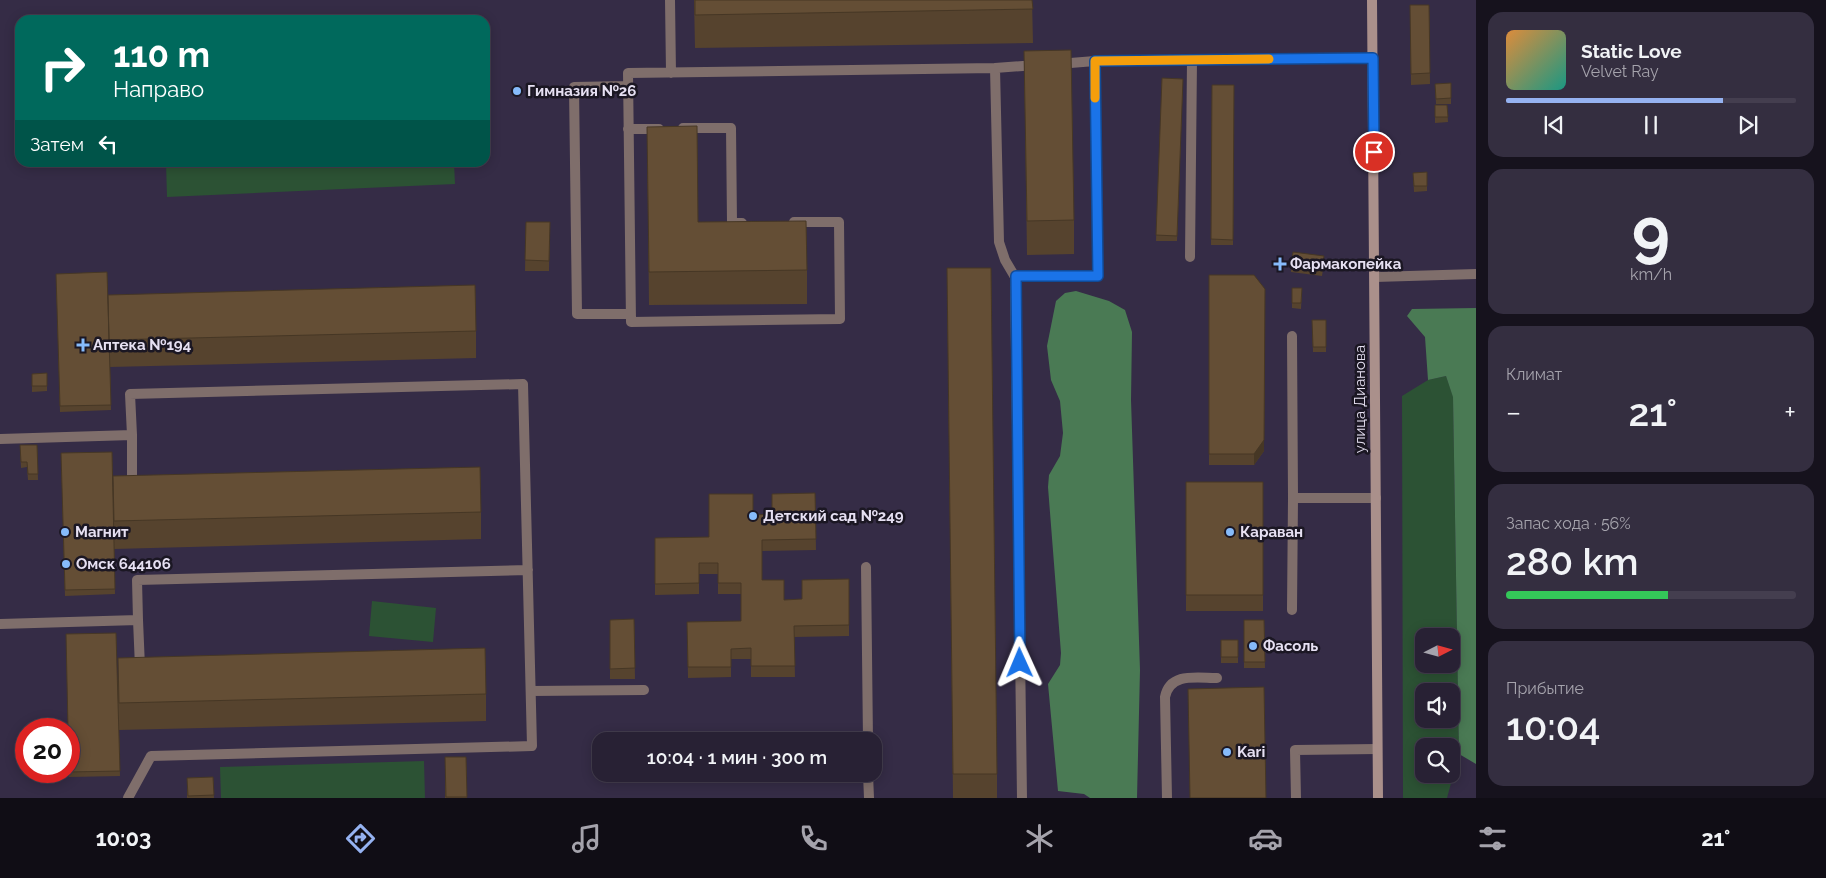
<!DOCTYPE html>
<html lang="ru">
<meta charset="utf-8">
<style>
body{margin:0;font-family:Raleway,sans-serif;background:#342e40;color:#f1f3f6;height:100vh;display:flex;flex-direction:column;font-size:19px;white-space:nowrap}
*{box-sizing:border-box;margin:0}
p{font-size:16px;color:#a5a3ac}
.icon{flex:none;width:28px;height:28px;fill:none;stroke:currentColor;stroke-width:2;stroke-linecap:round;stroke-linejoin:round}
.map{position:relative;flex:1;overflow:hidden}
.drawer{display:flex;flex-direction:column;gap:12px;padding:12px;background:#16121d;width:350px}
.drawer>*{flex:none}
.hud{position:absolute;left:15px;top:15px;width:475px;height:152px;border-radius:15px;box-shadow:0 2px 12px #0003,0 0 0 1px #443e4f;background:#00695c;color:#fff;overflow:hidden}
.needle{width:32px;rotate:84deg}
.buttons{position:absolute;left:1415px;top:628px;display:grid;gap:10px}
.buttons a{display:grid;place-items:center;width:45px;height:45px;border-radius:10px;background:#282134;box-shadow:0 2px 12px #0003,0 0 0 1px #443e4f;font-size:25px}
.speed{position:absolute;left:15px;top:718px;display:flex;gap:10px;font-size:25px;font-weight:700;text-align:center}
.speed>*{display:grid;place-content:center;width:65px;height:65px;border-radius:50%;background:#282134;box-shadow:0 2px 12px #0003,0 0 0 1px #443e4f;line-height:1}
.speed .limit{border:8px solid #d22;background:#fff;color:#111}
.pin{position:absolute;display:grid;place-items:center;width:42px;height:42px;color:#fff;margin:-21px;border:2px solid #fff;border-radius:50%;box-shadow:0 1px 5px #0007}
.me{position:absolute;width:55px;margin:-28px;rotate:359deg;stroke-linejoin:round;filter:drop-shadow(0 0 4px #0008)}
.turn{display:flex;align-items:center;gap:18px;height:105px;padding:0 15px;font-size:22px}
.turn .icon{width:65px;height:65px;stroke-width:2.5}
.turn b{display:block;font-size:35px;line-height:42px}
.then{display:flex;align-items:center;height:48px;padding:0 15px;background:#0003;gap:10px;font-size:19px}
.big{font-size:38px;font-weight:600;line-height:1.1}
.drawer .card{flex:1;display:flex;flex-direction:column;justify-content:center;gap:8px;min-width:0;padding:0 18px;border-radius:15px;background:#342e40}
.drawer .dial{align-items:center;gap:0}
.dial b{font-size:65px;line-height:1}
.song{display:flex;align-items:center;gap:15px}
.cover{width:60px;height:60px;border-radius:8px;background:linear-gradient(135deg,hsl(30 70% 55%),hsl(170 70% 35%))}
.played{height:5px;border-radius:2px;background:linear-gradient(90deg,#95b2f1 75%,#443e4f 75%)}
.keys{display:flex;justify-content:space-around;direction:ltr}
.heat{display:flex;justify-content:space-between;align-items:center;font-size:28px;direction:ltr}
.charge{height:8px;border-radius:4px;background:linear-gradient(90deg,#34c759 56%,#443e4f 0)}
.trip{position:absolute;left:592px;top:732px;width:290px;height:50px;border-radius:15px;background:#282134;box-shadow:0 2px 12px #0003,0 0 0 1px #443e4f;font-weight:600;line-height:50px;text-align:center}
.tabs{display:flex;height:80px;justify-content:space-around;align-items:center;background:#100d15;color:#a5a3ac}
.tabs .icon{width:35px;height:35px}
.tabs .current{color:#95b2f1}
.tabs b{font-size:22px;color:#f1f3f6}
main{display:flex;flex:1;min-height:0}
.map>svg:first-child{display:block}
</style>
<main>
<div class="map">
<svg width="1476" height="798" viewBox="0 0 1476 798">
<rect width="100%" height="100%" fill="#352c46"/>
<path fill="#2c5234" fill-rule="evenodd" d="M 166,163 L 454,163 L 455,184 L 167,197 Z
M 1446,376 L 1453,396 L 1459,754 L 1447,798 L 1403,798 L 1402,396 L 1428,380 ZM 1424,636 L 1451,636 L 1451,664 L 1424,664 ZM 1424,691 L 1451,691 L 1451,719 L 1424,719 ZM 1424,746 L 1451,746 L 1451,774 L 1424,774 Z
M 372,601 L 436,608 L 433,642 L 369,636 Z
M 424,761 L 425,798 L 221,798 L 220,767 Z"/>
<path fill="#4a7a54" d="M 1076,291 L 1109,301 L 1125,310 L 1132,332 L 1131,400 L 1140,670 L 1137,798 L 1090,798 L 1084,794 L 1058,791 L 1048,684 L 1060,665 L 1061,653 L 1048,487 L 1049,475 L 1060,456 L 1063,433 L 1060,401 L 1051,380 L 1047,346 L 1056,301 L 1065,293 Z
M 1476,308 L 1476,764 L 1459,754 L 1453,397 L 1446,376 L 1428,380 L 1425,337 L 1407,316 L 1412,309 Z"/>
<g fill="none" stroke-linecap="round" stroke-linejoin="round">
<path stroke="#7f6e6b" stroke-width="10" d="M 670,0 L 671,73
M 1058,64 L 1095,61
M 628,86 L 574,87 L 577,314 L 631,314
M 683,128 L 731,128 L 732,223 L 742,223
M 628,129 L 659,129
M 794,222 L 839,222 L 840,319 L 631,322 L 628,73 L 995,68
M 1190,257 L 1192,60
M 1015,277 L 1005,260 L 999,242 L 995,68 L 1037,65
M 1375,277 L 1476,274
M 1292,336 L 1293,498 L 1376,498
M 132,435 L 132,477
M 0,439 L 132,435 L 130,394 L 523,384 L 532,746 L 151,756 L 128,798
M 866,567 L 868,741
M 1292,610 L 1293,498
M 138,620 L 140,667
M 0,624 L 138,620 L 137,580 L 528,570
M 531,691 L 644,690
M 868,774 L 869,798
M 1022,798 L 1015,277 L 1098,276 L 1095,61 L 1373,58
M 1167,798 L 1165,697 C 1170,672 1197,678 1217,678
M 1296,798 L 1295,750 L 1377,749"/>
<path stroke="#aa908b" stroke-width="10" d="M 1372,0 L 1378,798"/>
</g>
<path fill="#56432e" d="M 694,0 L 1032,0 L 1033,43 L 695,48 Z
M 1410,5 L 1429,5 L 1430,84 L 1411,85 Z
M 1024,51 L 1074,220 L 1074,254 L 1027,255 Z
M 1162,78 L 1183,79 L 1177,241 L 1156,241 Z
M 1451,83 L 1451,104 L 1436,104 L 1435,84 Z
M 1212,85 L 1234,85 L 1233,245 L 1211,245 Z
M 1435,105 L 1447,105 L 1448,122 L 1435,123 Z
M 647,127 L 698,222 L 807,270 L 807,304 L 649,305 Z
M 1413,173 L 1427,186 L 1427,191 L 1414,192 Z
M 526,222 L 550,222 L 549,271 L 525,271 Z
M 1324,262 L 1322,276 L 1291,272 L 1291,267 Z
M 947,268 L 997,774 L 997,798 L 953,798 Z
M 56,274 L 108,312 L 476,331 L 476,358 L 110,367 L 111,410 L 60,412 Z
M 1209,275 L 1264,451 L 1254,465 L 1209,465 Z
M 1302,288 L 1301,309 L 1292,308 L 1292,303 Z
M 1312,320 L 1326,320 L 1326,352 L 1313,352 Z
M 47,373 L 47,391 L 32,392 L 32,374 Z
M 20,445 L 37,445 L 38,480 L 28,480 L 27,467 L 21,468 Z
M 61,453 L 113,487 L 481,512 L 481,539 L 114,549 L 115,594 L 65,596 Z
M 1186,482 L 1263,482 L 1263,611 L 1186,611 Z
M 815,493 L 816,550 L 762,551 L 762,580 L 784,600 L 802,599 L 849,579 L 849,636 L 794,637 L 795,677 L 751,677 L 751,659 L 731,659 L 731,677 L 688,678 L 687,622 L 741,621 L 741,594 L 718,594 L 718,574 L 699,574 L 699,594 L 655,595 L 655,538 L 709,537 L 753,515 L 772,514 Z
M 634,619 L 635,679 L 610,679 L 610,620 Z
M 1244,620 L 1264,620 L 1265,668 L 1244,668 Z
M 1221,640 L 1238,640 L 1238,663 L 1221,663 Z
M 118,681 L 486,694 L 486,721 L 119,730 L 120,776 L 69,777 L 69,762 Z
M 445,757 L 466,757 L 467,798 L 445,798 Z
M 213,777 L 214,798 L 187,798 L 187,778 Z"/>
<path fill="#463725" d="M 1265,289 L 1264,451 L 1254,465 L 1254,454 Z"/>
<path fill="#644e35" stroke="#463725" d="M 695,0 L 1032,0 L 1033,9 L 695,15 Z
M 1410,5 L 1429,5 L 1430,73 L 1411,74 Z
M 1071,50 L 1074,220 L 1027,221 L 1024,51 Z
M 1162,78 L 1183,79 L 1177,236 L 1156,235 Z
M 1451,83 L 1451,98 L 1436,99 L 1435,84 Z
M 1212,85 L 1234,85 L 1233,240 L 1211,239 Z
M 1435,105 L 1447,105 L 1448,117 L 1435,117 Z
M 697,126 L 698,222 L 806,221 L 807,270 L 649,272 L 647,127 Z
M 1427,172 L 1427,186 L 1414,186 L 1413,173 Z
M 526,222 L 550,222 L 549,261 L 525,260 Z
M 1293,252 L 1324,256 L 1322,270 L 1291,267 Z
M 947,268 L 991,268 L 997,774 L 953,774 Z
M 107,272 L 111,405 L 60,406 L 56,274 Z
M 1209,275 L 1254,275 L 1265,289 L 1264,440 L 1254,454 L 1209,454 Z
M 475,285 L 476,331 L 109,340 L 108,295 Z
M 1292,288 L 1302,288 L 1301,303 L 1292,303 Z
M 1312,320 L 1326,320 L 1326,347 L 1313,347 Z
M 47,373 L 47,386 L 32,386 L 32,374 Z
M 20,445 L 37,445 L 38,474 L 28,474 L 27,462 L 21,462 Z
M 112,452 L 115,589 L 65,590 L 61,453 Z
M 480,467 L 481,512 L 114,521 L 113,476 Z
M 1186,482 L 1263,482 L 1263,595 L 1186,595 Z
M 815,493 L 816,539 L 762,540 L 762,580 L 784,580 L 784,600 L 802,599 L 802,580 L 849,579 L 849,625 L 794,626 L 795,666 L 751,666 L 751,648 L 731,649 L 731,667 L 688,667 L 687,622 L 741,621 L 741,583 L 718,583 L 718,563 L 699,563 L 699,583 L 655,584 L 655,538 L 709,537 L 709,494 L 753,494 L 753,515 L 772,514 L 772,494 Z
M 634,619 L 635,668 L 610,669 L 610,620 Z
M 1244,620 L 1264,620 L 1265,662 L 1244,662 Z
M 116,633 L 120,771 L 69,772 L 69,729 L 68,729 L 66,634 Z
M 1221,640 L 1238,640 L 1238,657 L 1221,657 Z
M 485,648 L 486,694 L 119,703 L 118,658 Z
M 1264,687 L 1266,798 L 1190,798 L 1188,689 Z
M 445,757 L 466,757 L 467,797 L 446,797 Z
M 213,777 L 214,795 L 188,796 L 187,778 Z"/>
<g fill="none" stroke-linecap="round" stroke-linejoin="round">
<defs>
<path id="route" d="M 1020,663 L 1016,276 L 1098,276 L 1095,61 L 1373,58 L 1374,152"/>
</defs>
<use href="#route" stroke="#114b97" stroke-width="12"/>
<use href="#route" stroke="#1a73e8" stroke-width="9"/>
<path stroke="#f59e0b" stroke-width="9" d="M 1095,98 L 1095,61 L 1269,59"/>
</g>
<g fill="#86bbfb" stroke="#1b1723" stroke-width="2">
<circle cx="517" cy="91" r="5"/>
<path d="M1277.5 256.5h5v5h5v5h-5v5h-5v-5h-5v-5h5z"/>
<path d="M80.5 337.5h5v5h5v5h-5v5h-5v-5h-5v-5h5z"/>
<circle cx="753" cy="516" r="5"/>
<circle cx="65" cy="532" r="5"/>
<circle cx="1230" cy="532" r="5"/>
<circle cx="66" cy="564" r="5"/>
<circle cx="1253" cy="646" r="5"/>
<circle cx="1227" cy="752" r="5"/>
</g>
<g text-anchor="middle" stroke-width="5" stroke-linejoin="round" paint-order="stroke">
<g font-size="15" font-weight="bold" fill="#e6e0f2" stroke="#1b1723" text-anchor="start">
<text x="527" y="96">Гимназия №26</text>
<text x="1290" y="269">Фармакопейка</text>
<text x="93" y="350">Аптека №194</text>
<text x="763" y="521">Детский сад №249</text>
<text x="75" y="537">Магнит</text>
<text x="1240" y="537">Караван</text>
<text x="76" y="569">Омск 644106</text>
<text x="1263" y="651">Фасоль</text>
<text x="1237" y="757">Kari</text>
</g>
<g font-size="15" fill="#e6e0f2" stroke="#1b1723">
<text transform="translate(1360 399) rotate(-90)" y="5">улица Дианова</text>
</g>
</g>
</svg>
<div class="buttons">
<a><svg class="needle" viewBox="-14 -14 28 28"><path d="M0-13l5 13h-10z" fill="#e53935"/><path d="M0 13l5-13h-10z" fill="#a5a3ac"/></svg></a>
<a><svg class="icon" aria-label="sound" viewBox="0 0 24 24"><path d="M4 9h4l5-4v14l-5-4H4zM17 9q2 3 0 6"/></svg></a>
<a><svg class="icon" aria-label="search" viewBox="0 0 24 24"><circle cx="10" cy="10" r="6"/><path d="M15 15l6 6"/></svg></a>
</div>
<div class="speed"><div class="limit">20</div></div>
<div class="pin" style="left:1374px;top:152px;background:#d93025"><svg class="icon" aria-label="arrive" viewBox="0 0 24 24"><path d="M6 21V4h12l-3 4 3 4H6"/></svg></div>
<svg class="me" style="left:1020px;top:663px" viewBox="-20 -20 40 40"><path d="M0-17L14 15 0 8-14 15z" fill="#1a73e8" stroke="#fff" stroke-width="4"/></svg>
<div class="trip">10:04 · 1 мин · 300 m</div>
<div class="hud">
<div class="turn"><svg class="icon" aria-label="right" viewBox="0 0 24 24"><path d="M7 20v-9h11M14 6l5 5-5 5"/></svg><div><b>110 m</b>Направо</div></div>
<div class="then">Затем<svg class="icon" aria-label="left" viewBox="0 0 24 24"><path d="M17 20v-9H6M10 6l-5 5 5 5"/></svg></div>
</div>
</div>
<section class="drawer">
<div class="card">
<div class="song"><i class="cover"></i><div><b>Static Love</b><p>Velvet Ray</p></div></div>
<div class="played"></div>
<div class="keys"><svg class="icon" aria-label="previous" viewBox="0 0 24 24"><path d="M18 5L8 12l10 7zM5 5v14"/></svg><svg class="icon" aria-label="pause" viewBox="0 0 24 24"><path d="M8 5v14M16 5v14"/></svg><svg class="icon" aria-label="next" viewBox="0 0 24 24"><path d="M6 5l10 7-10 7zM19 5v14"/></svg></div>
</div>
<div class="card dial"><b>9</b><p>km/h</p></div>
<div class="card"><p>Климат</p>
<div class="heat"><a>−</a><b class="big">21°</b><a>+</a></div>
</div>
<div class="card"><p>Запас хода · 56%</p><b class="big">280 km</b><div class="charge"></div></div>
<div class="card"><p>Прибытие</p><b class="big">10:04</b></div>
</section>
</main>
<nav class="tabs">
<b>10:03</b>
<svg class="icon current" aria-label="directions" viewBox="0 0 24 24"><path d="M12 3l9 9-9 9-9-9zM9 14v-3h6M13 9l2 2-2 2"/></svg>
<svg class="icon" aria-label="music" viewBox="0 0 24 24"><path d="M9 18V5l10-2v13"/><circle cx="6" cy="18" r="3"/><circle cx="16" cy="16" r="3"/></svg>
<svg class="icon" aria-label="phone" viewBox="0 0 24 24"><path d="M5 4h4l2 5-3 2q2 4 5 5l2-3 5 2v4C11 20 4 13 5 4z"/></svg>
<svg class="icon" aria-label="climate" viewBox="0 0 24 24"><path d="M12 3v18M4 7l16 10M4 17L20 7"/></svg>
<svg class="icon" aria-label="car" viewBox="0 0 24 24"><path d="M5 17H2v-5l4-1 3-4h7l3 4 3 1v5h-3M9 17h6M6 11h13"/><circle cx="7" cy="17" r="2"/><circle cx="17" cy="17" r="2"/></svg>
<svg class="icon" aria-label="filters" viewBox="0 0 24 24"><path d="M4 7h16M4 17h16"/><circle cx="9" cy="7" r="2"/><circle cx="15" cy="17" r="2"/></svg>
<b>21°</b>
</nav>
